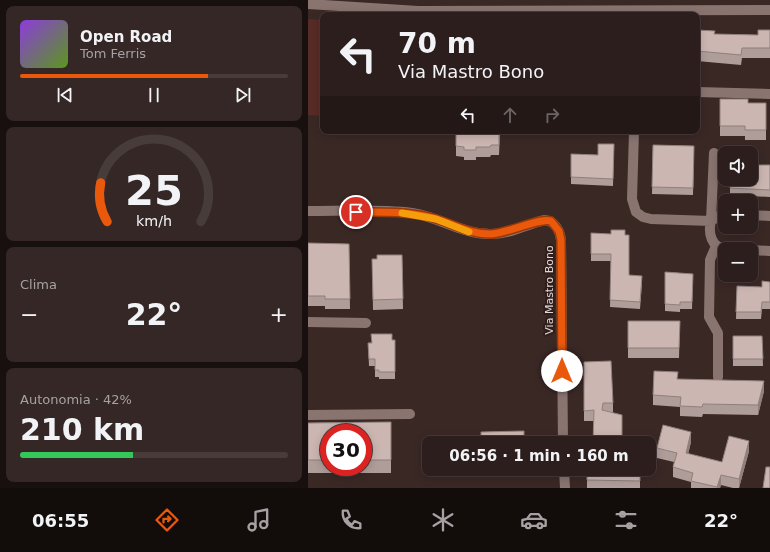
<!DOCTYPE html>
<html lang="it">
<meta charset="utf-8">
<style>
body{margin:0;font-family:"DejaVu Sans",sans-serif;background:#342725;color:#f1f3f6;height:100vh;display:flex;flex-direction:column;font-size:15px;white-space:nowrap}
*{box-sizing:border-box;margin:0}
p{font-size:13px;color:#a6a2a3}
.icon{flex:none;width:22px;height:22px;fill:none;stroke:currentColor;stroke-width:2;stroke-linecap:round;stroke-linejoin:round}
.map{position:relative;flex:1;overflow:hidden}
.sheet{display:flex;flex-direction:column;gap:6px;padding:6px;background:#18100f;width:308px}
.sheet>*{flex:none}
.hud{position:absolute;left:12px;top:12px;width:380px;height:122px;border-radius:8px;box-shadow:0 2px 10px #0003,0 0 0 1px #483c3b;background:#2c1e1c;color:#f1f3f6;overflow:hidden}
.controls{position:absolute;left:410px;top:146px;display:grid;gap:8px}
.controls a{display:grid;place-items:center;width:40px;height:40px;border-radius:8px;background:#2c1e1c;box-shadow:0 2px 10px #0003,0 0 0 1px #483c3b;font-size:20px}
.speed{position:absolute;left:12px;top:424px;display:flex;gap:8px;font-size:20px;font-weight:700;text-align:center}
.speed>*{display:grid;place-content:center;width:52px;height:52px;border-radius:50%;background:#2c1e1c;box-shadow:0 2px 10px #0003,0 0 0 1px #483c3b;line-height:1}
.speed .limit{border:6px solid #d22;background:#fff;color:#111}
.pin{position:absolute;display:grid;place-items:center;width:34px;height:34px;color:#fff;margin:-17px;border:2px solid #fff;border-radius:50%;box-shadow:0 1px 4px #0007}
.me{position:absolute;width:44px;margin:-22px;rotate:0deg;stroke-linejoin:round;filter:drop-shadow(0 0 3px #0008)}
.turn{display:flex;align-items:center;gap:14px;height:84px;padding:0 12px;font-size:18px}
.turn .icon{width:52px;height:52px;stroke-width:2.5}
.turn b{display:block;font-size:28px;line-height:34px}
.lanes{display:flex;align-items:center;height:38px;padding:0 12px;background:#0003;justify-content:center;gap:20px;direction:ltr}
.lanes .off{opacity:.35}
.big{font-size:30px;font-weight:700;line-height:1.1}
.sheet .card{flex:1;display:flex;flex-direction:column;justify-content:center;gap:6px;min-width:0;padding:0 14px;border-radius:8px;background:#342725}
.sheet .dial{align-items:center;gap:0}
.dial svg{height:104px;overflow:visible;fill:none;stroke:#483c3b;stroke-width:7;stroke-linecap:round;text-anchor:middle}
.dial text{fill:#f1f3f6;stroke:none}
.song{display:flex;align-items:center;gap:12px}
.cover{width:48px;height:48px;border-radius:6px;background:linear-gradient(135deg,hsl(270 70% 55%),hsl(90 70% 35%))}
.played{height:4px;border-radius:2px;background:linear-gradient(90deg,#ea580c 70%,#483c3b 70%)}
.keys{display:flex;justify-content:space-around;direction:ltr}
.heat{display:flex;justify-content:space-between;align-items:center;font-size:22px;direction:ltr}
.charge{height:6px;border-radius:3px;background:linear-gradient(90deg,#34c759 42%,#483c3b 0)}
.trip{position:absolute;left:114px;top:436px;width:234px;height:40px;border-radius:8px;background:#2c1e1c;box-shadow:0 2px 10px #0003,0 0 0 1px #483c3b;font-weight:700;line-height:40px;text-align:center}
.menu{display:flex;height:64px;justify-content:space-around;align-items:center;background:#120c0b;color:#a6a2a3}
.menu .icon{width:28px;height:28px}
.menu .selected{color:#ea580c}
.menu b{font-size:18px;color:#f1f3f6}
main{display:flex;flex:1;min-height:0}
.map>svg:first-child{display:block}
</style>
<main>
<section class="sheet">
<div class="card">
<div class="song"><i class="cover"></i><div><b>Open Road</b><p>Tom Ferris</p></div></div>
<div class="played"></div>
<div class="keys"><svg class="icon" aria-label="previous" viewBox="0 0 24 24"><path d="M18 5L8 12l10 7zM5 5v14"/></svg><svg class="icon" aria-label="pause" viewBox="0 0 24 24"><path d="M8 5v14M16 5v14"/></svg><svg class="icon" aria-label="next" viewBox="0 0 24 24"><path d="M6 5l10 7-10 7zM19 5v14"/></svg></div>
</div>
<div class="card dial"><svg viewBox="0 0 100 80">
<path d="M14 69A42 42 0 1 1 86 69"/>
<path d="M14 69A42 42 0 0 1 9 39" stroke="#ea580c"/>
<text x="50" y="56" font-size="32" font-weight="700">25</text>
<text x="50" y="72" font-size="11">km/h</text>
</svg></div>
<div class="card"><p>Clima</p>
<div class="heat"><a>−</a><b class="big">22°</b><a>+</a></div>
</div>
<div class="card"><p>Autonomia · 42%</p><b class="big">210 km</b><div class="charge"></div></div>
</section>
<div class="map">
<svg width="462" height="488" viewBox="0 0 462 488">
<rect width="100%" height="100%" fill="#3a2825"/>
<path fill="#572b26" d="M 0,19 L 15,20 L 15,116 L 0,115 Z"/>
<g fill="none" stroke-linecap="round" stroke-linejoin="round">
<path stroke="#897470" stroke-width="10" d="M 0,4 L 110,11 L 462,10
M 389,92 L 462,94
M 326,131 L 324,199 L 328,212 L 335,217 L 343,219 L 403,221 L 406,153
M 0,211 C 34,211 70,209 104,213 C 132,217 155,235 184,234 C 203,234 218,224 237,220 C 247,221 252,231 253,240 L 255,443
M 417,215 L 411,216 L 403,221 C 400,233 403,247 417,249
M 443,215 L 462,216
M 408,246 L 402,260 L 401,317 L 410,333 L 410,377
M 443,250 L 462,251
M 0,322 L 58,323
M 0,415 L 102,414
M 256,469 L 257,488"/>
</g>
<path fill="#af9d99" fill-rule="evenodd" d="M 389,30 L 407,34 L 450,35 L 462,30 L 462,58 L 434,58 L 433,65 L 389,61 Z
M 412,99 L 440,103 L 458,103 L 458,140 L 437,140 L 437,136 L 412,136 Z
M 148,131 L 192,131 L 191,155 L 183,155 L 182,157 L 168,157 L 168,160 L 156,160 L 156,157 L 148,156 Z
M 249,131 L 290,131 L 290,132 L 282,132 L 282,134 L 249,133 Z
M 306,144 L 305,186 L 263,184 L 263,154 L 290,155 Z
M 345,145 L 386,146 L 385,195 L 344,194 Z
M 462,165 L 462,197 L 422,195 L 422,179 Z
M 283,233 L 317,235 L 321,275 L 334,283 L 332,309 L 302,307 L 303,261 L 283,261 Z
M 0,243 L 41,244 L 42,309 L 17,309 L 17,306 L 0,306 Z
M 94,255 L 95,309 L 65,310 L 64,259 L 69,259 Z
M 357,272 L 385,274 L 384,309 L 372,309 L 372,312 L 357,311 Z
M 462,282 L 462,309 L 454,309 L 453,319 L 428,319 L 429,286 L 454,287 Z
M 320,321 L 372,321 L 371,358 L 320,358 Z
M 425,336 L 454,336 L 455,366 L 425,366 Z
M 84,340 L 87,340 L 87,379 L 71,379 L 71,377 L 67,377 L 67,366 L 61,366 L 60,343 Z
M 276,362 L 305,403 L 305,412 L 286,421 L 276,421 Z
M 370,379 L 456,391 L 450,415 L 395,414 L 394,417 L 372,416 L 372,407 L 345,405 L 345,395 Z
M 83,422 L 83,473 L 0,473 L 0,423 ZM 21,433 L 55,433 L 55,467 L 21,467 Z
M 383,442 L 380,454 L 414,462 L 441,451 L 431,488 L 425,488 L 413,485 L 412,488 L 383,488 L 383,482 L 365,477 L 365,467 L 366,462 L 349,458 L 349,448 Z
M 174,469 L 217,469 L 217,475 L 174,476 Z
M 279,469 L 332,469 L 332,488 L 279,488 Z"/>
<path fill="#8f7f7d" d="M 456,381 L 456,391 L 450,415 L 450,405 Z
M 383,432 L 383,442 L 378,463 L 378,453 Z
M 441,441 L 441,451 L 431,488 L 431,479 Z
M 413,475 L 413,485 L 412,488 L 409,488 Z"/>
<path fill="#ccb6b2" stroke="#8f7f7d" d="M 389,30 L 407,31 L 406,34 L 450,35 L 450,30 L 462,30 L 462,48 L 434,48 L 433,55 L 389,51 Z
M 412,99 L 440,99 L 440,103 L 458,103 L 458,130 L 437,130 L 437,126 L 412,126 Z
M 148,131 L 191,131 L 191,145 L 183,145 L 182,147 L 168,147 L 168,150 L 156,150 L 156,147 L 148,146 Z
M 290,144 L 306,144 L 305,179 L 263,177 L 263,154 L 290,155 Z
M 345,145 L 386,146 L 385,188 L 344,187 Z
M 443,165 L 462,165 L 462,190 L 422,188 L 422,179 L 443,179 Z
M 303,230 L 317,230 L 317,235 L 321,235 L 321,275 L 334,276 L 332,302 L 302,300 L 303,254 L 283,254 L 283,233 L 303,234 Z
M 0,243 L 41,244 L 42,299 L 17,299 L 17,296 L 0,296 Z
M 69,255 L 94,255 L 95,299 L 65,300 L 64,259 L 69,259 Z
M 357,272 L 385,274 L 384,302 L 372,302 L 372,305 L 357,304 Z
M 454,281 L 462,282 L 462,302 L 454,302 L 453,312 L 428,312 L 429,286 L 454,287 Z
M 320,321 L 372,321 L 371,348 L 320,348 Z
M 63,334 L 84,334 L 84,340 L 87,340 L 87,372 L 71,372 L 71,370 L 67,370 L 67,359 L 61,359 L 60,343 L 64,343 Z
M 425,336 L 454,336 L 455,359 L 425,359 Z
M 303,361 L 305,403 L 295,403 L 294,410 L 314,415 L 314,443 L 285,443 L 286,410 L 276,411 L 276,362 Z
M 346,371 L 370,372 L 369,379 L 456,381 L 450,405 L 395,404 L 394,407 L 372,406 L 373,397 L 345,395 Z
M 83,422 L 83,460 L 55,460 L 55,433 L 21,433 L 21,460 L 0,460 L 0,423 Z
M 355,425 L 383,432 L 378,453 L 414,462 L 421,436 L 441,441 L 431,479 L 413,475 L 409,487 L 383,481 L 385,473 L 365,467 L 369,453 L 349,448 Z
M 216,431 L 216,443 L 173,443 L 173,432 Z
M 458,467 L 462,467 L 462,488 L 455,488 Z
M 279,469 L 332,469 L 332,481 L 279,480 Z"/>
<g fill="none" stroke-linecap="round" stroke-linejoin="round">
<defs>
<path id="route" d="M 48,212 C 72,212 97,211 121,217 C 142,222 159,234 182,234 C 199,234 232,217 243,221 L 251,231 L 253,240 L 254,371"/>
</defs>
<use href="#route" stroke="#983908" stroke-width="10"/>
<use href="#route" stroke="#ea580c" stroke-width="7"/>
<path stroke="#f59e0b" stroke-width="7" d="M 94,213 L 128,219 L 161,232"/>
</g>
<g text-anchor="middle" stroke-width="4" stroke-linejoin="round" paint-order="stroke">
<g font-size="11" fill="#e3d7d5" stroke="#2f1e1c">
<text transform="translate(241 290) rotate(-90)" y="4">Via Mastro Bono</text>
</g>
</g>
</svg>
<div class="controls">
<a><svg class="icon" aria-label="sound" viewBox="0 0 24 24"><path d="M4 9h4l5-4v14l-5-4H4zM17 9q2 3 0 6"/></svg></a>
<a>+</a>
<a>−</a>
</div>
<div class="speed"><div class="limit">30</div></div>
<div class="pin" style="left:48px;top:212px;background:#d93025"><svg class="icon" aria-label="arrive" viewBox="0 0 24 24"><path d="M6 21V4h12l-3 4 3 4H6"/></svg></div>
<svg class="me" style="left:254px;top:371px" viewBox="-20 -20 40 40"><circle r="19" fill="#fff"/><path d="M0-13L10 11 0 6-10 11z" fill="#ea580c"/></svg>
<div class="trip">06:56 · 1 min · 160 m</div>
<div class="hud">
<div class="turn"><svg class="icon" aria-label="left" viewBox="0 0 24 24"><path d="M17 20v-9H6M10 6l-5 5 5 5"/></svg><div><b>70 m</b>Via Mastro Bono</div></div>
<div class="lanes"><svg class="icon" aria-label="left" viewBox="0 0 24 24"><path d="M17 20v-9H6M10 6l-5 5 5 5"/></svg><svg class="icon off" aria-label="ahead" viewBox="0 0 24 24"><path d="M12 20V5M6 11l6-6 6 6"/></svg><svg class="icon off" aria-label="right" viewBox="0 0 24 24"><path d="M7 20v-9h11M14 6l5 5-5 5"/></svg></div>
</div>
</div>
</main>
<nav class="menu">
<b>06:55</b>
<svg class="icon selected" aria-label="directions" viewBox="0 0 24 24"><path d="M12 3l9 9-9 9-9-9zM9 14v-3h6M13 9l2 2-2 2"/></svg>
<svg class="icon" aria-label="music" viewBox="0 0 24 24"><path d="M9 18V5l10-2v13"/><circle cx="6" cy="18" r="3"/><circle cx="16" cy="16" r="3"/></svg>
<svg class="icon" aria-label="phone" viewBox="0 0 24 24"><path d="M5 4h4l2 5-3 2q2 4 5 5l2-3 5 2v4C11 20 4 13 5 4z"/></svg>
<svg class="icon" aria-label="climate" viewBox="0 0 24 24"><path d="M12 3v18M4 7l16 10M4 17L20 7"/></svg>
<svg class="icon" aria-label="car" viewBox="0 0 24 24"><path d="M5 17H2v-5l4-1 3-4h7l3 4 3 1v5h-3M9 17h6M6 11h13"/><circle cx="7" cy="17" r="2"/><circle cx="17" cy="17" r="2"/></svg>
<svg class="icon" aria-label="filters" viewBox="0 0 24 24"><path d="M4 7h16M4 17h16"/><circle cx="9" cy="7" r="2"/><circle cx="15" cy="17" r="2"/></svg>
<b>22°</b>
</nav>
